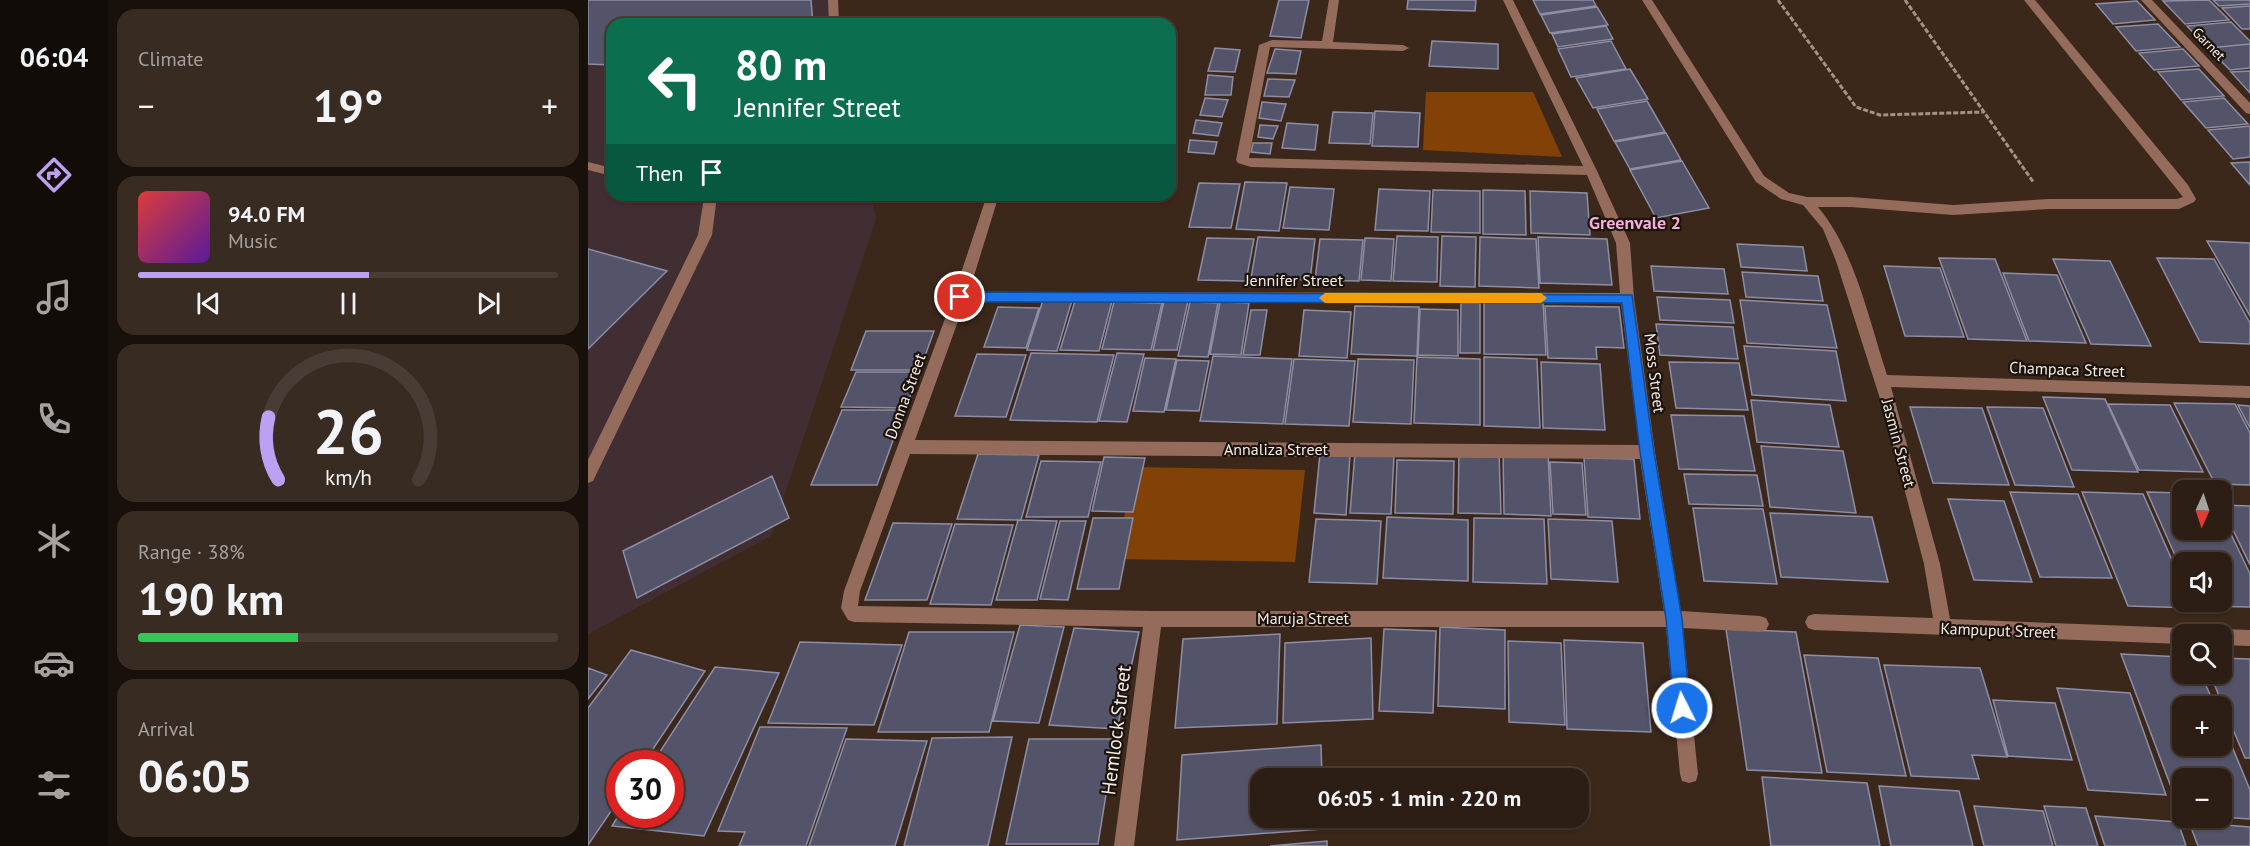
<!DOCTYPE html>
<meta charset="utf-8">
<style>
body{margin:0;font-family:"PT Sans",sans-serif;background:#382b22;color:#f1f3f6;height:100vh;display:flex;flex-direction:column;font-size:22px;white-space:nowrap}
*{box-sizing:border-box;margin:0}
p{font-size:20px;color:#a6a2a0}
.icon{flex:none;width:33px;height:33px;fill:none;stroke:currentColor;stroke-width:2;stroke-linecap:round;stroke-linejoin:round}
.map{position:relative;flex:1;overflow:hidden}
.panel{display:flex;flex-direction:column;gap:9px;padding:9px;background:#18100b;width:480px}
.panel>*{flex:none}
.top-card{position:absolute;left:18px;top:18px;width:570px;height:183px;border-radius:18px;box-shadow:0 2px 4px #0004,0 0 0 2px #483c34;background:#0b6e4f;color:#fff;overflow:hidden}
.needle{width:39px;rotate:183deg}
.fabs{position:absolute;left:1584px;top:480px;display:grid;gap:12px}
.fabs a{display:grid;place-items:center;width:60px;height:60px;border-radius:12px;background:#2c1e14;box-shadow:0 2px 4px #0004,0 0 0 2px #483c34;font-size:30px}
.speed{position:absolute;left:18px;top:750px;display:flex;gap:12px;font-size:30px;font-weight:700;text-align:center}
.speed>*{display:grid;place-content:center;width:78px;height:78px;border-radius:50%;background:#2c1e14;box-shadow:0 2px 4px #0004,0 0 0 2px #483c34;line-height:1}
.speed .limit{border:9px solid #d22;background:#fff;color:#111}
.pin{position:absolute;display:grid;place-items:center;width:51px;height:51px;color:#fff;margin:-26px;border:3px solid #fff;border-radius:50%;box-shadow:0 2px 6px #0007}
.me{position:absolute;width:66px;margin:-33px;rotate:355deg;stroke-linejoin:round;filter:drop-shadow(0 0 4px #0008)}
.turn{display:flex;align-items:center;gap:21px;height:126px;padding:0 30px;font-size:27px}
.turn .icon{width:78px;height:78px;stroke-width:2.5}
.turn b{display:block;font-size:42px;line-height:51px}
.then{display:flex;align-items:center;height:57px;padding:0 30px;background:#0003;gap:12px;font-size:22px}
.big{font-size:45px;font-weight:800;line-height:1.1}
.panel .widget{flex:1;display:flex;flex-direction:column;justify-content:center;gap:9px;min-width:0;padding:0 21px;border-radius:18px;background:#382b22}
.panel .dial{align-items:center;gap:0}
.dial svg{height:156px;overflow:visible;fill:none;stroke:#483c34;stroke-width:7;stroke-linecap:round;text-anchor:middle}
.dial text{fill:#f1f3f6;stroke:none}
.song{display:flex;align-items:center;gap:18px}
.cover{width:72px;height:72px;border-radius:9px;background:linear-gradient(135deg,hsl(0 70% 55%),hsl(270 70% 35%))}
.played{height:6px;border-radius:3px;background:linear-gradient(90deg,#bca0f2 55%,#483c34 55%)}
.keys{display:flex;justify-content:space-around;direction:ltr}
.heat{display:flex;justify-content:space-between;align-items:center;font-size:33px;direction:ltr}
.charge{height:9px;border-radius:4px;background:linear-gradient(90deg,#34c759 38%,#483c34 0)}
.trip{position:absolute;left:662px;top:768px;width:339px;height:60px;border-radius:18px;background:#2c1e14;box-shadow:0 2px 4px #0004,0 0 0 2px #483c34;font-weight:800;line-height:60px;text-align:center}
main{display:flex;flex:1;min-height:0}
.tab-bar{display:flex;flex-direction:column;width:108px;justify-content:space-around;align-items:center;background:#120c08;color:#a6a2a0}
.tab-bar .icon{width:42px;height:42px}
.tab-bar .on{color:#bca0f2}
.tab-bar b{font-size:27px;color:#f1f3f6}
.map>svg:first-child{display:block}
</style>
<main>
<nav class="tab-bar">
<b>06:04</b>
<svg class="icon on" aria-label="directions" viewBox="0 0 24 24"><path d="M12 3l9 9-9 9-9-9zM9 14v-3h6M13 9l2 2-2 2"/></svg>
<svg class="icon" aria-label="music" viewBox="0 0 24 24"><path d="M9 18V5l10-2v13"/><circle cx="6" cy="18" r="3"/><circle cx="16" cy="16" r="3"/></svg>
<svg class="icon" aria-label="phone" viewBox="0 0 24 24"><path d="M5 4h4l2 5-3 2q2 4 5 5l2-3 5 2v4C11 20 4 13 5 4z"/></svg>
<svg class="icon" aria-label="climate" viewBox="0 0 24 24"><path d="M12 3v18M4 7l16 10M4 17L20 7"/></svg>
<svg class="icon" aria-label="car" viewBox="0 0 24 24"><path d="M5 17H2v-5l4-1 3-4h7l3 4 3 1v5h-3M9 17h6M6 11h13"/><circle cx="7" cy="17" r="2"/><circle cx="17" cy="17" r="2"/></svg>
<svg class="icon" aria-label="filters" viewBox="0 0 24 24"><path d="M4 7h16M4 17h16"/><circle cx="9" cy="7" r="2"/><circle cx="15" cy="17" r="2"/></svg>
</nav>
<section class="panel">
<div class="widget"><p>Climate</p>
<div class="heat"><a>−</a><b class="big">19°</b><a>+</a></div>
</div>
<div class="widget">
<div class="song"><i class="cover"></i><div><b>94.0 FM</b><p>Music</p></div></div>
<div class="played"></div>
<div class="keys"><svg class="icon" aria-label="previous" viewBox="0 0 24 24"><path d="M18 5L8 12l10 7zM5 5v14"/></svg><svg class="icon" aria-label="pause" viewBox="0 0 24 24"><path d="M8 5v14M16 5v14"/></svg><svg class="icon" aria-label="next" viewBox="0 0 24 24"><path d="M6 5l10 7-10 7zM19 5v14"/></svg></div>
</div>
<div class="widget dial"><svg viewBox="0 0 100 80">
<path d="M14 69A42 42 0 1 1 86 69"/>
<path d="M14 69A42 42 0 0 1 9 37" stroke="#bca0f2"/>
<text x="50" y="56" font-size="32" font-weight="700">26</text>
<text x="50" y="72" font-size="11">km/h</text>
</svg></div>
<div class="widget"><p>Range · 38%</p><b class="big">190 km</b><div class="charge"></div></div>
<div class="widget"><p>Arrival</p><b class="big">06:05</b></div>
</section>
<div class="map">
<svg width="1662" height="846" viewBox="0 0 1662 846">
<rect width="100%" height="100%" fill="#3b281b"/>
<path fill="#412e33" d="M 0,0 L 249,0 L 252,24 L 24,24 L 24,195 L 283,195 L 288,219 L 183,536 L 0,634 Z"/>
<path fill="#824207" d="M 838,92 L 945,92 L 974,157 L 835,150 Z
M 547,467 L 717,470 L 707,562 L 527,559 Z"/>
<path fill="#535369" stroke="#8d8da6" stroke-width="1.5" d="M 0,0 L 223,0 L 225,24 L 24,24 L 24,65 L 0,64 Z
M 691,0 L 721,0 L 713,38 L 682,36 Z
M 820,0 L 888,0 L 887,11 L 819,9 Z
M 945,0 L 1005,0 L 1008,6 L 952,14 Z
M 1621,0 L 1641,20 L 1597,24 L 1575,1 Z
M 1625,0 L 1662,0 L 1662,4 L 1631,6 Z
M 1549,1 L 1567,20 L 1525,24 L 1508,4 Z
M 1662,6 L 1662,29 L 1654,29 L 1634,8 Z
M 1009,7 L 1020,25 L 962,33 L 953,15 Z
M 1643,22 L 1662,41 L 1662,44 L 1620,48 L 1599,26 Z
M 1570,24 L 1592,47 L 1548,51 L 1528,27 Z
M 1018,26 L 1025,39 L 970,47 L 964,34 Z
M 844,41 L 910,44 L 910,69 L 841,66 Z
M 1023,41 L 1038,69 L 983,77 L 970,49 Z
M 1662,44 L 1662,68 L 1642,70 L 1620,48 Z
M 627,48 L 652,50 L 647,72 L 620,71 Z
M 687,49 L 713,51 L 708,74 L 679,73 Z
M 1595,49 L 1611,66 L 1566,70 L 1551,53 Z
M 1042,69 L 1060,99 L 1005,108 L 988,78 Z
M 1611,69 L 1636,96 L 1593,100 L 1570,72 Z
M 1662,71 L 1662,93 L 1643,72 Z
M 620,75 L 645,77 L 643,95 L 617,95 Z
M 680,79 L 707,80 L 701,97 L 676,96 Z
M 617,98 L 640,100 L 634,117 L 612,115 Z
M 1636,98 L 1660,124 L 1618,128 L 1595,102 Z
M 1059,101 L 1077,132 L 1026,141 L 1009,109 Z
M 674,102 L 698,104 L 693,121 L 671,118 Z
M 787,111 L 832,113 L 830,147 L 784,146 Z
M 745,112 L 785,113 L 782,144 L 741,143 Z
M 608,120 L 634,123 L 630,136 L 605,133 Z
M 699,123 L 730,125 L 727,150 L 694,148 Z
M 672,125 L 690,126 L 685,139 L 670,137 Z
M 1662,126 L 1662,157 L 1645,159 L 1620,130 Z
M 1078,133 L 1093,160 L 1042,169 L 1027,142 Z
M 602,140 L 629,142 L 626,154 L 600,152 Z
M 665,143 L 684,143 L 682,154 L 663,152 Z
M 1094,161 L 1121,208 L 1068,218 L 1042,170 Z
M 1662,162 L 1662,185 L 1643,163 Z
M 657,182 L 699,183 L 691,231 L 648,229 Z
M 611,183 L 652,184 L 643,228 L 601,227 Z
M 702,187 L 746,189 L 741,230 L 695,228 Z
M 791,189 L 842,191 L 840,231 L 787,230 Z
M 845,190 L 892,191 L 892,233 L 843,232 Z
M 895,190 L 937,191 L 938,235 L 895,234 Z
M 942,191 L 999,193 L 1002,235 L 943,233 Z
M 809,236 L 850,237 L 849,282 L 805,281 Z
M 854,236 L 888,237 L 887,287 L 852,286 Z
M 670,237 L 727,239 L 722,280 L 663,278 Z
M 892,237 L 948,239 L 951,288 L 891,286 Z
M 950,237 L 1019,239 L 1024,285 L 952,283 Z
M 619,238 L 666,239 L 658,281 L 610,280 Z
M 777,238 L 806,239 L 803,281 L 773,280 Z
M 732,239 L 775,240 L 771,281 L 727,280 Z
M 1619,241 L 1662,243 L 1662,316 Z
M 1149,244 L 1215,247 L 1219,271 L 1153,267 Z
M 0,249 L 79,271 L 0,349 Z
M 1351,258 L 1407,259 L 1439,341 L 1380,339 Z
M 1569,258 L 1626,259 L 1662,323 L 1662,344 L 1612,342 Z
M 1465,259 L 1522,261 L 1563,346 L 1503,344 Z
M 1063,266 L 1136,269 L 1140,294 L 1066,291 Z
M 1296,266 L 1352,268 L 1376,337 L 1317,336 Z
M 1154,272 L 1230,276 L 1235,301 L 1158,297 Z
M 1415,273 L 1469,275 L 1498,343 L 1441,341 Z
M 1069,297 L 1142,300 L 1146,323 L 1072,320 Z
M 455,300 L 484,300 L 469,351 L 439,350 Z
M 1152,300 L 1239,305 L 1249,348 L 1159,343 Z
M 487,301 L 524,301 L 511,351 L 472,350 Z
M 576,301 L 600,301 L 589,350 L 565,350 Z
M 896,301 L 955,302 L 958,355 L 896,354 Z
M 526,302 L 574,303 L 563,350 L 514,349 Z
M 602,302 L 630,303 L 620,357 L 590,356 Z
M 632,302 L 661,303 L 653,355 L 622,354 Z
M 873,303 L 892,303 L 892,353 L 872,353 Z
M 767,306 L 831,307 L 829,356 L 763,354 Z
M 957,306 L 1031,307 L 1036,348 L 1008,347 L 1009,359 L 960,358 Z
M 410,307 L 451,308 L 438,348 L 396,347 Z
M 832,309 L 870,310 L 870,356 L 830,355 Z
M 663,310 L 679,310 L 672,355 L 655,355 Z
M 716,310 L 763,312 L 759,358 L 711,356 Z
M 1068,324 L 1145,327 L 1150,359 L 1072,355 Z
M 278,331 L 346,331 L 332,370 L 263,370 Z
M 1156,346 L 1248,351 L 1258,401 L 1164,395 Z
M 443,353 L 526,355 L 509,422 L 422,420 Z
M 529,353 L 556,354 L 539,422 L 511,421 Z
M 389,354 L 438,355 L 418,417 L 367,416 Z
M 625,356 L 704,359 L 695,424 L 612,421 Z
M 829,357 L 892,359 L 892,425 L 826,423 Z
M 896,357 L 949,359 L 952,428 L 896,426 Z
M 557,358 L 588,359 L 576,412 L 545,411 Z
M 706,359 L 767,361 L 761,426 L 697,424 Z
M 770,359 L 826,360 L 823,424 L 765,422 Z
M 589,360 L 621,361 L 611,411 L 578,410 Z
M 953,362 L 1012,364 L 1017,430 L 955,428 Z
M 1081,362 L 1151,363 L 1160,410 L 1088,408 Z
M 268,372 L 331,372 L 318,408 L 253,407 Z
M 1455,397 L 1517,399 L 1550,472 L 1484,470 Z
M 1163,400 L 1242,405 L 1251,447 L 1169,442 Z
M 1586,403 L 1647,404 L 1662,433 L 1662,485 L 1627,484 Z
M 1520,404 L 1582,405 L 1615,472 L 1551,470 Z
M 1650,405 L 1662,406 L 1662,428 Z
M 1322,407 L 1394,408 L 1421,485 L 1345,483 Z
M 1399,407 L 1455,408 L 1486,487 L 1427,485 Z
M 254,410 L 316,410 L 289,485 L 223,485 Z
M 1083,415 L 1156,416 L 1167,471 L 1091,469 Z
M 1173,446 L 1255,451 L 1268,513 L 1182,507 Z
M 871,451 L 911,452 L 913,514 L 870,513 Z
M 915,451 L 960,452 L 963,516 L 916,514 Z
M 767,453 L 806,455 L 803,514 L 762,513 Z
M 390,454 L 451,455 L 433,520 L 369,519 Z
M 732,454 L 762,455 L 758,515 L 726,513 Z
M 516,457 L 557,458 L 545,512 L 504,511 Z
M 996,458 L 1046,459 L 1052,519 L 1000,517 Z
M 809,460 L 866,461 L 865,514 L 807,513 Z
M 453,461 L 513,462 L 500,517 L 438,517 Z
M 962,462 L 994,463 L 998,515 L 965,514 Z
M 1096,474 L 1169,475 L 1175,506 L 1101,504 Z
M 184,476 L 201,518 L 49,598 L 35,551 Z
M 1422,492 L 1490,494 L 1524,578 L 1452,577 Z
M 1494,492 L 1555,494 L 1594,583 L 1594,602 L 1603,602 L 1606,608 L 1540,606 Z
M 1559,492 L 1594,493 L 1594,530 L 1634,530 L 1634,515 L 1662,574 L 1662,607 L 1610,606 L 1608,602 L 1634,602 L 1634,562 L 1594,562 L 1594,571 Z
M 1360,499 L 1416,501 L 1444,582 L 1386,580 Z
M 1634,505 L 1662,506 L 1662,565 L 1634,507 Z
M 1105,508 L 1175,509 L 1189,584 L 1116,581 Z
M 1182,513 L 1284,517 L 1300,582 L 1193,577 Z
M 799,517 L 880,520 L 880,581 L 795,578 Z
M 505,518 L 545,518 L 531,589 L 489,589 Z
M 886,518 L 956,519 L 959,584 L 885,582 Z
M 728,519 L 793,521 L 789,584 L 721,582 Z
M 960,519 L 1024,521 L 1030,582 L 963,579 Z
M 430,520 L 469,521 L 449,600 L 408,600 Z
M 472,521 L 498,521 L 480,600 L 452,599 Z
M 305,523 L 364,524 L 339,600 L 277,600 Z
M 367,524 L 425,525 L 403,605 L 342,604 Z
M 432,625 L 476,627 L 451,723 L 405,721 Z
M 852,627 L 917,630 L 917,709 L 850,706 Z
M 486,628 L 551,632 L 529,729 L 461,725 Z
M 796,629 L 848,631 L 845,713 L 791,711 Z
M 1138,629 L 1208,632 L 1234,773 L 1159,770 Z
M 321,632 L 426,632 L 401,732 L 290,732 Z
M 692,634 L 689,724 L 587,728 L 595,639 Z
M 783,638 L 785,719 L 695,723 L 697,643 Z
M 976,640 L 1055,643 L 1063,732 L 979,729 Z
M 920,641 L 973,643 L 977,725 L 921,722 Z
M 212,642 L 314,645 L 286,725 L 180,723 Z
M 43,650 L 117,671 L 55,764 L 32,764 L 32,798 L 0,845 L 0,708 Z
M 1533,654 L 1594,657 L 1594,674 L 1613,674 L 1627,706 L 1594,706 L 1594,746 L 1634,746 L 1634,722 L 1662,790 L 1662,819 L 1634,817 L 1634,778 L 1594,778 L 1594,816 Z
M 1216,655 L 1290,658 L 1318,776 L 1239,772 Z
M 1634,658 L 1662,659 L 1662,758 L 1657,758 L 1622,674 L 1634,674 Z
M 1296,665 L 1392,668 L 1419,757 L 1384,755 L 1391,779 L 1323,776 Z
M 127,667 L 191,673 L 116,836 L 24,826 L 32,813 L 82,814 L 82,764 L 64,764 Z
M 0,668 L 19,675 L 0,699 Z
M 1469,688 L 1542,693 L 1578,795 L 1500,790 Z
M 1405,700 L 1467,703 L 1484,760 L 1420,756 Z
M 172,727 L 259,728 L 218,846 L 151,846 L 157,832 L 130,831 Z
M 424,737 L 400,846 L 316,846 L 344,738 Z
M 258,739 L 339,741 L 307,846 L 221,846 Z
M 441,739 L 527,739 L 510,844 L 418,844 Z
M 733,745 L 734,778 L 672,778 L 672,818 L 735,818 L 735,829 L 589,840 L 594,755 Z
M 1174,777 L 1279,783 L 1292,846 L 1183,846 Z
M 1291,786 L 1371,791 L 1385,846 L 1303,846 Z
M 1386,806 L 1455,811 L 1465,846 L 1396,846 Z
M 1456,806 L 1498,808 L 1510,846 L 1468,846 Z
M 1507,816 L 1590,822 L 1598,846 L 1517,846 Z
M 1601,822 L 1662,827 L 1662,846 L 1610,846 Z
M 739,841 L 739,846 L 682,846 Z"/>
<g fill="none" stroke-linecap="round" stroke-linejoin="round">
<path stroke="#a29388" stroke-width="3" stroke-dasharray="5 2" stroke-linecap="butt" d="M 1190,0 L 1268,107 L 1292,115 L 1396,112
M 1317,0 L 1446,183"/>
<path fill="#956c5b" fill-rule="evenodd" d="M 240,0 L 250,0 L 251,24 L 241,24 Z
M 741,0 L 751,0 L 745,42 L 815,45 L 821,48 L 815,51 L 682,47 L 661,158 L 995,166 L 915,0 L 925,0 L 1009,171 L 1042,243 L 1046,298 L 1067,452 L 1093,611 L 1172,616 L 1178,618 L 1181,624 L 1178,630 L 1172,632 L 1095,628 L 1110,774 L 1108,781 L 1101,783 L 1094,781 L 1092,774 L 1078,627 L 573,627 L 546,846 L 526,846 L 555,627 L 266,622 L 260,620 L 253,608 L 256,591 L 365,297 L 399,195 L 411,195 L 381,292 L 1032,293 L 1028,243 L 999,175 L 663,167 L 650,163 L 648,160 L 671,45 L 684,40 L 734,41 ZM 377,302 L 1033,303 L 1051,445 L 327,440 ZM 322,454 L 1052,459 L 1076,611 L 565,611 L 270,606 L 272,591 Z
M 1054,0 L 1064,0 L 1176,176 L 1201,193 L 1219,197 L 1263,197 L 1365,205 L 1461,199 L 1589,199 L 1595,197 L 1436,0 L 1447,0 L 1600,185 L 1608,199 L 1606,202 L 1591,209 L 1461,209 L 1365,215 L 1263,207 L 1230,207 C 1267,251 1281,320 1299,375 L 1662,386 L 1662,398 L 1303,387 L 1352,564 L 1362,619 L 1594,628 L 1600,630 L 1602,634 L 1594,634 L 1594,644 L 1226,630 L 1220,628 L 1217,622 L 1220,616 L 1226,614 L 1345,618 L 1336,564 L 1295,408 L 1248,261 L 1235,229 L 1215,205 L 1193,199 L 1168,182 Z
M 1553,0 L 1564,0 L 1662,103 L 1662,114 L 1658,113 Z
M 0,162 L 24,168 L 24,176 L 0,170 Z
M 114,195 L 129,196 L 124,235 L 5,481 L 0,483 L 0,460 L 110,235 L 116,198 Z
M 1634,629 L 1662,630 L 1662,646 L 1634,645 L 1634,634 L 1626,634 L 1628,631 Z"/>
</g>
<path fill="#1a73e8" stroke="#114b97" stroke-width="1.5" d="M 372,292 L 1044,295 L 1066,452 L 1094,619 L 1102,708 L 1100,713 L 1094,716 L 1088,713 L 1086,708 L 1078,619 L 1052,452 L 1034,303 L 372,302 L 366,297 Z"/>
<path fill="#f59e0b" d="M 737,293 L 953,293 L 959,298 L 953,303 L 737,303 L 731,298 Z"/>
<g text-anchor="middle" stroke-width="4.5" stroke-linejoin="round" paint-order="stroke">
<g font-size="14" fill="#f7eae2" stroke="#1b130d">
<text transform="translate(1621 44) rotate(46)" y="5">Garnet</text>
</g>
<g font-size="16" fill="#f7eae2" stroke="#1b130d">
<text x="706" y="286">Jennifer Street</text>
<text transform="translate(1479 369) rotate(2)" y="6">Champaca Street</text>
<text transform="translate(1067 373) rotate(83)" y="6">Moss Street</text>
<text transform="translate(317 396) rotate(-70)" y="6">Donna Street</text>
<text transform="translate(1311 443) rotate(75)" y="6">Jasmin Street</text>
<text x="688" y="455">Annaliza Street</text>
<text x="715" y="624">Maruja Street</text>
<text transform="translate(1410 630) rotate(2)" y="6">Kampuput Street</text>
</g>
<g font-size="18" font-weight="bold" fill="#f6aeda" stroke="#1b130d">
<text x="1047" y="229">Greenvale 2</text>
</g>
<g font-size="20" fill="#f7eae2" stroke="#1b130d">
<text transform="translate(528 730) rotate(-83)" y="7">Hemlock Street</text>
</g>
</g>
</svg>
<div class="fabs">
<a><svg class="needle" viewBox="-14 -14 28 28"><path d="M0-13l5 13h-10z" fill="#e53935"/><path d="M0 13l5-13h-10z" fill="#a6a2a0"/></svg></a>
<a><svg class="icon" aria-label="sound" viewBox="0 0 24 24"><path d="M4 9h4l5-4v14l-5-4H4zM17 9q2 3 0 6"/></svg></a>
<a><svg class="icon" aria-label="search" viewBox="0 0 24 24"><circle cx="10" cy="10" r="6"/><path d="M15 15l6 6"/></svg></a>
<a>+</a>
<a>−</a>
</div>
<div class="speed"><div class="limit">30</div></div>
<div class="pin" style="left:372px;top:297px;background:#d93025"><svg class="icon" aria-label="arrive" viewBox="0 0 24 24"><path d="M6 21V4h12l-3 4 3 4H6"/></svg></div>
<svg class="me" style="left:1094px;top:708px" viewBox="-20 -20 40 40"><circle r="17" fill="#1a73e8" stroke="#fff" stroke-width="3"/><path d="M0-11L8 9 0 5-8 9z" fill="#fff"/></svg>
<div class="trip">06:05 · 1 min · 220 m</div>
<div class="top-card">
<div class="turn"><svg class="icon" aria-label="left" viewBox="0 0 24 24"><path d="M17 20v-9H6M10 6l-5 5 5 5"/></svg><div><b>80 m</b>Jennifer Street</div></div>
<div class="then">Then<svg class="icon" aria-label="arrive" viewBox="0 0 24 24"><path d="M6 21V4h12l-3 4 3 4H6"/></svg></div>
</div>
</div>
</main>
